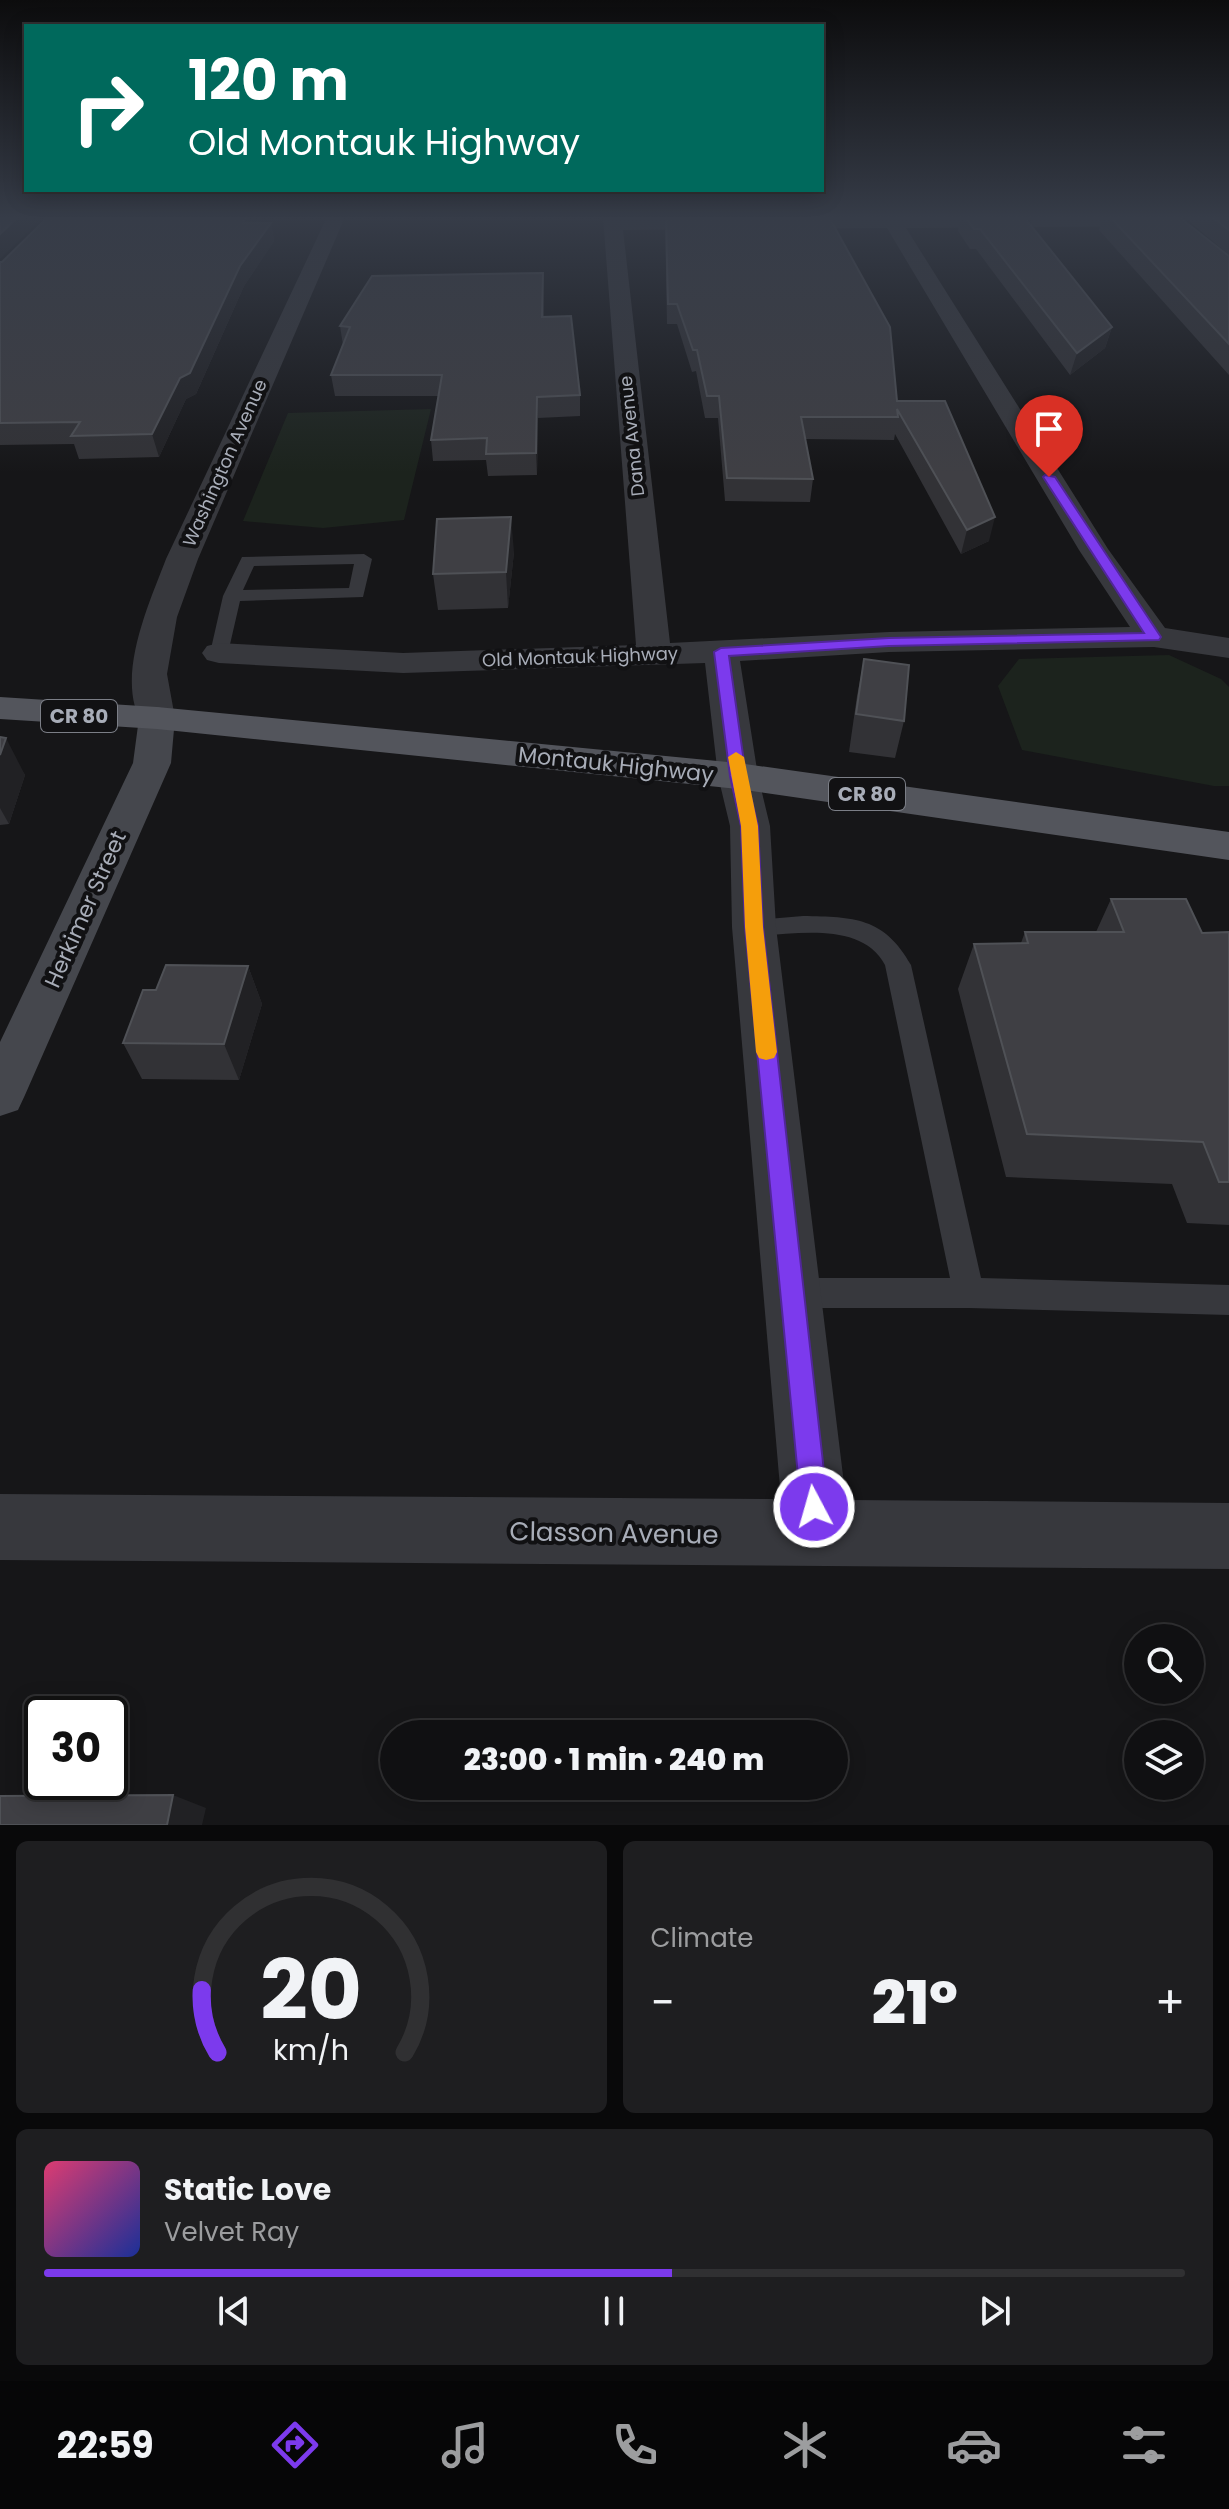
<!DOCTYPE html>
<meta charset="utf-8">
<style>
body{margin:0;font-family:Poppins,sans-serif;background:#1e1e20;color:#f1f3f6;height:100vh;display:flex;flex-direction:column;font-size:30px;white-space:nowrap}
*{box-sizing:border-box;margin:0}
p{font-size:26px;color:#9c9d9f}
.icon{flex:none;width:44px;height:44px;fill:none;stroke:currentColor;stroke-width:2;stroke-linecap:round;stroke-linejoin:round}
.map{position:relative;height:1825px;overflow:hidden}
.drawer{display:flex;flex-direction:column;gap:16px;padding:16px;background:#09090a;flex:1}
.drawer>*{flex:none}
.guide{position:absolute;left:24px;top:24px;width:800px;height:168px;border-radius:0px;box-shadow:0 4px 20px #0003,0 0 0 2px #303032;background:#00695c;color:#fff;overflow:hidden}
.tools{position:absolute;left:1124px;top:1624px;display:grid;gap:16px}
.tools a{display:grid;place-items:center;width:80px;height:80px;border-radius:50%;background:#101012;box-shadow:0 4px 20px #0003,0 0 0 2px #303032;font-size:40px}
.speed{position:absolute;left:24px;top:1696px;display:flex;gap:16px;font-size:40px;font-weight:700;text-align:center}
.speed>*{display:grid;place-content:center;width:104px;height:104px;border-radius:50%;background:#101012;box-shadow:0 4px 20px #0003,0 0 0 2px #303032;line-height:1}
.speed .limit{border:4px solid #111;border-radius:12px;background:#fff;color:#111}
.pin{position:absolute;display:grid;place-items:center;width:68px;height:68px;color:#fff;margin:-82px -34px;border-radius:50% 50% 50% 0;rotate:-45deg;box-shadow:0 0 8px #0007}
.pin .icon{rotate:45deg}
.me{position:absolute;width:88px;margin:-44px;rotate:354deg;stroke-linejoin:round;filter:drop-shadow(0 0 6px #0008)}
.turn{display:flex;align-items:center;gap:28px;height:168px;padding:0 32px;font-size:36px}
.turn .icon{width:104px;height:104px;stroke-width:2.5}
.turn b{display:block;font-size:56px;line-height:68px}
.big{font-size:60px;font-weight:800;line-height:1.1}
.drawer .card{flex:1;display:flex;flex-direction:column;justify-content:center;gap:12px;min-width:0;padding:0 28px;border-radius:12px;background:#1e1e20}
.drawer .dial{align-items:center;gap:0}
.dial svg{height:208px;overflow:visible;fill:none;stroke:#303032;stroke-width:7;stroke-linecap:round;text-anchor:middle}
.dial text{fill:#f1f3f6;stroke:none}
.song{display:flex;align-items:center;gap:24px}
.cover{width:96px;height:96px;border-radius:12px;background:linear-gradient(135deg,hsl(340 70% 55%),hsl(230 70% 35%))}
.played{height:8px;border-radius:4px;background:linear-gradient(90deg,#7c3aed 55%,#303032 55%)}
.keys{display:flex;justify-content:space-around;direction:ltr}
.heat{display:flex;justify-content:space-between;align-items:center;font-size:44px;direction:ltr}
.drawer .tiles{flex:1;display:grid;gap:16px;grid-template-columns:1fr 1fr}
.card:last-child{grid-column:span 2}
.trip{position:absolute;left:380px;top:1720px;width:468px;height:80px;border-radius:40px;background:#101012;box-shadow:0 4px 20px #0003,0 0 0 2px #303032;font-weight:800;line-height:80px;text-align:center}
.dock{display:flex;height:128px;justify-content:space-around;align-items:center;background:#060607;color:#9c9d9f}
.dock .icon{width:56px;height:56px}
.dock .current{color:#7c3aed}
.dock b{font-size:36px;color:#f1f3f6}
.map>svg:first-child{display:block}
</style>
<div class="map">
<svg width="1229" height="1825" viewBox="0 0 1229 1825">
<rect width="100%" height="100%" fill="#161618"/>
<path fill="#1c231d" d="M 431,409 L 404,520 L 323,528 L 243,521 L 288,413 Z
M 1169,655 L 1221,679 L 1229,687 L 1229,786 L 1214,786 L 1022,750 L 998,686 L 1019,659 Z"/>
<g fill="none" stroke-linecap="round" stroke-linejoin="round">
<path fill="#37383d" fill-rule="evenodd" d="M 364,554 L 372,559 L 363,597 L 240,601 L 228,653 L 219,659 L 210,653 L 223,596 L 242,557 ZM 354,564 L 349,588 L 243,590 L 254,566 Z
M 803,916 C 854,917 884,917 911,965 L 981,1278 L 1229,1285 L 1229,1315 L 969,1308 L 791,1308 L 780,1304 L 775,1293 L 780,1282 L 791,1278 L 950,1278 L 885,965 C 862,921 796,934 754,936 L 745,933 L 742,927 L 745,921 Z"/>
<path fill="#37383d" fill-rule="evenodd" d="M 327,217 L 345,217 L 198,559 L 177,617 L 167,674 L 175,718 L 170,726 L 157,729 L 144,726 C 113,681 149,604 166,559 Z
M 603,217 L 1169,217 L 1171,220 L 1162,226 L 906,228 L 1108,549 L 1165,628 L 1229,638 L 1229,658 L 1154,647 L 889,652 L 740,661 L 758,776 L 770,826 L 776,927 L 846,1500 L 1229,1503 L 1229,1569 L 0,1560 L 0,1494 L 781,1499 L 732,927 L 730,826 L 718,776 L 705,663 L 403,673 L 219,663 L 207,660 L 202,653 L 207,646 L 219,643 L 403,653 L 636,645 ZM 887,228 L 1079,550 L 1130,627 L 889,632 L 670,643 L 623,230 Z"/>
<path fill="#45474d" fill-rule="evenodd" d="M 157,707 L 170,710 L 175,718 L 171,763 L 25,1095 L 18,1110 L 0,1116 L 0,1042 L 133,763 L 139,718 L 144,710 Z"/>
<path fill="#53555c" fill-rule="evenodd" d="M 0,697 L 157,707 L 738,763 L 1229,832 L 1229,860 L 738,789 L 157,729 L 0,719 Z"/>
</g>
<path fill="#323236" d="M 665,217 L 897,401 L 989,541 L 961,554 L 895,434 L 894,440 L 805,439 L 813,479 L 810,502 L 725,501 L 718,418 L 705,418 L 696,371 L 692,372 L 677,324 L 667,324 Z
M 960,217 L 1032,217 L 1030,225 L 1112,327 L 1105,348 L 1070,375 L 976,249 L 970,249 L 958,231 Z
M 1103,217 L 1179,217 L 1229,256 L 1229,375 L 1099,230 Z
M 1184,217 L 1229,217 L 1229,255 Z
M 261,220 L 259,223 L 271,223 L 274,241 L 244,286 L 196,394 L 186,399 L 159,457 L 79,459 L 74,444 L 0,445 L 0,262 Z
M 543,273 L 544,317 L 580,395 L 580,416 L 538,418 L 537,475 L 488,476 L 486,460 L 433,461 L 431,440 L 438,396 L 335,396 L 331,375 L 343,345 L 340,326 Z
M 514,552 L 508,608 L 438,610 L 433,574 Z
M 864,659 L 904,721 L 895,758 L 849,752 L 857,696 Z
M 0,737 L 25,775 L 9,824 L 0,825 Z
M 1111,899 L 1202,933 L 1229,932 L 1229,1225 L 1187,1223 L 1172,1184 L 1006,1177 L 958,989 L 974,944 L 1021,943 L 1025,932 L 1096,932 Z
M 248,966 L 262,1004 L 239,1080 L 142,1079 L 123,1043 Z"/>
<path fill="#212124" d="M 18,217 L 39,217 L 40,220 L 0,259 L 0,234 Z
M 247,217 L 261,217 L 261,220 L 247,241 L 243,223 Z
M 1026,217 L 1032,217 L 1029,230 L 1025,218 Z
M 271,223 L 274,241 L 244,286 L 196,394 L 186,399 L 159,457 L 152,434 L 180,378 L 240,266 Z
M 1112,327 L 1105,348 L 1070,375 L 1077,353 Z
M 537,397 L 538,418 L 537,475 L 536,453 Z
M 511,517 L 514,552 L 508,608 L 506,572 Z
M 995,517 L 989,541 L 961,554 L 967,530 Z
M 6,738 L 25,775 L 9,824 L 0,808 L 0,755 Z
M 248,966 L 262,1004 L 239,1080 L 224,1044 Z
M 173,1795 L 206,1808 L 202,1825 L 167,1825 Z"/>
<path fill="#3f3f44" stroke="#4f5156" stroke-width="2" d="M 0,217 L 18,217 L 0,234 Z
M 48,217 L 247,217 L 243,223 L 271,223 L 240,266 L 190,373 L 180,378 L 152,434 L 71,436 L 80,422 L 0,423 L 0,262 L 2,262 Z
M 666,217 L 829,217 L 890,327 L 897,401 L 945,401 L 995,517 L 967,530 L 897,409 L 898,417 L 801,417 L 813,479 L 727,478 L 719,396 L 707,396 L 697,350 L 693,350 L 677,304 L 668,304 Z
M 965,217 L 1026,217 L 1025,218 L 1112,327 L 1077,353 L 980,229 L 974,229 Z
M 1110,217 L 1179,217 L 1229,256 L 1229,344 Z
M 1212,217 L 1229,217 L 1229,230 Z
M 543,273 L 542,317 L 571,316 L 580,395 L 537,397 L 536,453 L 486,454 L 487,438 L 431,440 L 442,375 L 331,375 L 350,327 L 340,326 L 372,276 Z
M 511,517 L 506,572 L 433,574 L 437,519 Z
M 864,659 L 909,665 L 904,721 L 856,714 Z
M 0,737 L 6,738 L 0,755 Z
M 1111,899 L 1186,899 L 1202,933 L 1229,932 L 1229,1182 L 1219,1182 L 1203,1142 L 1027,1134 L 974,944 L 1028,943 L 1025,932 L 1124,932 Z
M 166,965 L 248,966 L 224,1044 L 123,1043 L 143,990 L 156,990 Z
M 173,1795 L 167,1825 L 0,1825 L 0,1796 Z"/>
<linearGradient id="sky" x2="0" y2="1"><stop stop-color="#0c0c0d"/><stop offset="0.46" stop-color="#363c48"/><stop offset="1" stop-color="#363c48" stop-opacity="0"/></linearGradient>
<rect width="1229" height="473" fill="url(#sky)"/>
<path fill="#7c3aed" stroke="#51269a" stroke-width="2" d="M 1045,475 L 1055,477 L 1161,637 L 1159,640 L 889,646 L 729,656 L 746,776 L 758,826 L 763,927 L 828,1507 L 824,1517 L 814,1521 L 805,1517 L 801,1507 L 745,927 L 741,826 L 730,776 L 714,652 L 721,648 L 889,638 L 1144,633 L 1043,477 Z"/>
<path fill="#f59e0b" d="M 736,752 L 744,757 L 758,826 L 763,927 L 777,1052 L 774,1058 L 766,1060 L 759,1058 L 756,1052 L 745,927 L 741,826 L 728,757 Z"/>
<g text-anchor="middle" stroke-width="8" stroke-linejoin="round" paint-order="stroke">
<g font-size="18" fill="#a8adb8" stroke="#111113">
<text transform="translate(632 436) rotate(-96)" y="6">Dana Avenue</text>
<text transform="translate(225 463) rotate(-66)" y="6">Washington Avenue</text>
<text transform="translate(580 657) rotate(-2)" y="6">Old Montauk Highway</text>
</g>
<g fill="#111113" stroke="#7b7e86" stroke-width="2">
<rect x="41" y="700" width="76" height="32" rx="6"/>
<rect x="829" y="778" width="76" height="32" rx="6"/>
</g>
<g font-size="20" font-weight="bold" fill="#a8adb8">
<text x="79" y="723">CR 80</text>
<text x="867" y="801">CR 80</text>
</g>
<g font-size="22" fill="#a8adb8" stroke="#111113">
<text transform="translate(616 764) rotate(6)" y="8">Montauk Highway</text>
<text transform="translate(85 909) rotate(-66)" y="8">Herkimer Street</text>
</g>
<g font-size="26" fill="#a8adb8" stroke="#111113">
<text transform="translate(614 1533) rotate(1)" y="9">Classon Avenue</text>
</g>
</g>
</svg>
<div class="tools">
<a><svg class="icon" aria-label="search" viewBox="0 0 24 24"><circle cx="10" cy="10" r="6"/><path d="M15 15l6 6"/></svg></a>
<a><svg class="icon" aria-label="layers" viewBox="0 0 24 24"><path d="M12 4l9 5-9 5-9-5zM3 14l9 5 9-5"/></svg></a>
</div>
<div class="speed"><div class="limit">30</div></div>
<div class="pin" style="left:1049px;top:477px;background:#d93025"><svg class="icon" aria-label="arrive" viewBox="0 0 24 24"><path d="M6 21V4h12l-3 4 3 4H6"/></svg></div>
<svg class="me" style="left:814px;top:1507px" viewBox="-20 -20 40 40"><circle r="17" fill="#7c3aed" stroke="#fff" stroke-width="3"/><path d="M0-11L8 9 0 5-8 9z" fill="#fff"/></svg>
<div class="trip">23:00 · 1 min · 240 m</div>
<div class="guide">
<div class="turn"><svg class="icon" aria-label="right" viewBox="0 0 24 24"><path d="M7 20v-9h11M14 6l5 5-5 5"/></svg><div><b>120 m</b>Old Montauk Highway</div></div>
</div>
</div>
<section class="drawer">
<div class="tiles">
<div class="card dial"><svg viewBox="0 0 100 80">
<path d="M14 69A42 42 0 1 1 86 69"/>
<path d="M14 69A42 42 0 0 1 8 45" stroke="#7c3aed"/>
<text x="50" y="56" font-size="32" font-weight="700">20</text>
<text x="50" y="72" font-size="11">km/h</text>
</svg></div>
<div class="card"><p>Climate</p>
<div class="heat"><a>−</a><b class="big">21°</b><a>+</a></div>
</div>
<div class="card">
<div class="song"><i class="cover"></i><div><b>Static Love</b><p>Velvet Ray</p></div></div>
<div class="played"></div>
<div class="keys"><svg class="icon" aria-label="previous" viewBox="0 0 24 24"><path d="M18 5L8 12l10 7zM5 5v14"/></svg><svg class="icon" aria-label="pause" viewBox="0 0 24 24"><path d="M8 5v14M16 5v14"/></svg><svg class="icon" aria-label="next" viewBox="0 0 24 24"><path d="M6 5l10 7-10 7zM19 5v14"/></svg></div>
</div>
</div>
</section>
<nav class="dock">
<b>22:59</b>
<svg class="icon current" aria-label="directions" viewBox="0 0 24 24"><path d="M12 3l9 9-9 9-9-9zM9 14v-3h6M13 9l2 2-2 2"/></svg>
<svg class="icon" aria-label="music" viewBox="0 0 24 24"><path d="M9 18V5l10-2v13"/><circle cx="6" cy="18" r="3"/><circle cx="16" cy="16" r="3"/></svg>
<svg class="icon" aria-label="phone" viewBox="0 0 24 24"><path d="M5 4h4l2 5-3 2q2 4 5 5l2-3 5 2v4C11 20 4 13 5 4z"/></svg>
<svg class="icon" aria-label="climate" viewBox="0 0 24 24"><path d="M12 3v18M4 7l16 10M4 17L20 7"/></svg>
<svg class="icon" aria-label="car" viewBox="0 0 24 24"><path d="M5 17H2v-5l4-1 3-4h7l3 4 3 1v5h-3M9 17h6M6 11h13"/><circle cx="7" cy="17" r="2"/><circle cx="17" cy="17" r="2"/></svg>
<svg class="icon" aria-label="filters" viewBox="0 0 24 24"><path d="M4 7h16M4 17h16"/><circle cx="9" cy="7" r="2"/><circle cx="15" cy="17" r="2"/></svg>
</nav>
